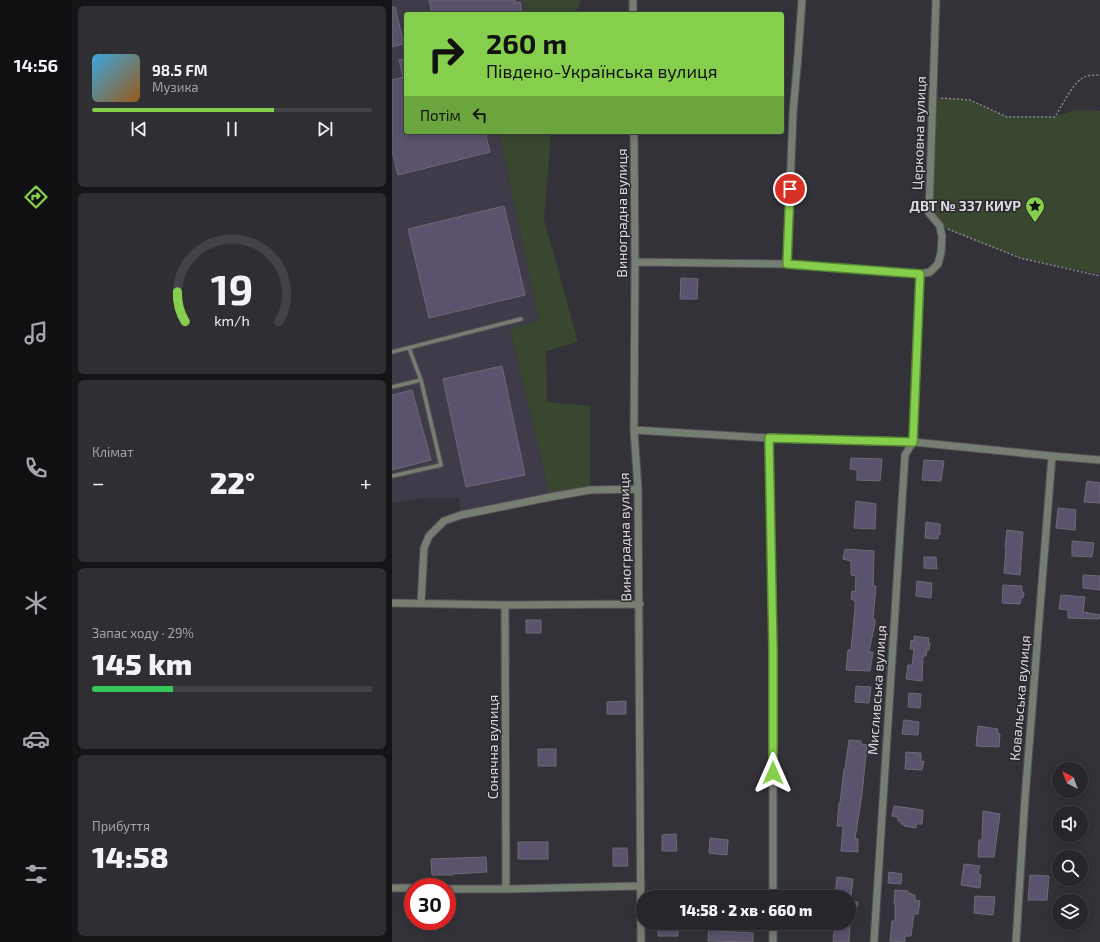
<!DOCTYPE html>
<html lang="uk">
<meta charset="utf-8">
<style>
body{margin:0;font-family:"Exo 2",sans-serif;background:#2f2e33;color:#f1f3f6;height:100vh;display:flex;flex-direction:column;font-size:15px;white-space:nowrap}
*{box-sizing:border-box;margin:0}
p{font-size:13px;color:#a4a5a9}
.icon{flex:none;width:22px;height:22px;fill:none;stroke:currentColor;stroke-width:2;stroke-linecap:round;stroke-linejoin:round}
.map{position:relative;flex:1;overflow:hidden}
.side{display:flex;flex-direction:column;gap:6px;padding:6px;background:#151518;width:320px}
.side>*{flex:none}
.guide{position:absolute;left:12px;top:12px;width:380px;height:122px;border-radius:4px;box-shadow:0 2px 10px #0003,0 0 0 1px #434347;background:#85cf4d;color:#111;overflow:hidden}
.needle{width:26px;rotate:319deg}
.controls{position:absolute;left:660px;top:762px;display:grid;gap:8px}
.controls a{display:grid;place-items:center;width:36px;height:36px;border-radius:50%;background:#27262b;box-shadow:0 2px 10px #0003,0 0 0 1px #434347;font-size:20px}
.speed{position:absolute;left:12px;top:878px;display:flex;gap:8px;font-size:20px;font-weight:700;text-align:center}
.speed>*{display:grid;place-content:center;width:52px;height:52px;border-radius:50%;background:#27262b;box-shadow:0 2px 10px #0003,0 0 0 1px #434347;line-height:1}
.speed .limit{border:6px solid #d22;background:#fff;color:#111}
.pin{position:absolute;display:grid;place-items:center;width:34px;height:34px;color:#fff;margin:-17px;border:2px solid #fff;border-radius:50%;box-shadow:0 1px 4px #0007}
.me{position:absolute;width:44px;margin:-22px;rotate:0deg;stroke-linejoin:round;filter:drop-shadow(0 0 3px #0008)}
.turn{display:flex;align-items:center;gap:14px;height:84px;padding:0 16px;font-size:18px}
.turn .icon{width:52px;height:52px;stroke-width:2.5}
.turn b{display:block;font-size:28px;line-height:34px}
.then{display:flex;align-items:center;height:38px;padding:0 16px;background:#0003;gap:8px;font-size:15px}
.big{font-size:30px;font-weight:800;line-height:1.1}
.side .card{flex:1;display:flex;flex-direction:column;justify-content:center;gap:6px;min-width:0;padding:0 14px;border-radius:6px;background:#2f2e33}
.side .dial{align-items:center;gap:0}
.dial svg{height:104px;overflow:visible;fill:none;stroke:#434347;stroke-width:7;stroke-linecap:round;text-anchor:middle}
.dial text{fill:#f1f3f6;stroke:none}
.song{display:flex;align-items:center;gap:12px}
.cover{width:48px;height:48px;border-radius:6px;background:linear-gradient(135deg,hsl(200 70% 55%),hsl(30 70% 35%))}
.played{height:4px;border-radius:2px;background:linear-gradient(90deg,#85cf4d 65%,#434347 65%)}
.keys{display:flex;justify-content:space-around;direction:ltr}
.heat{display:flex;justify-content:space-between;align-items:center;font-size:22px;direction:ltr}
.charge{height:6px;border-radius:3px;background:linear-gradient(90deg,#34c759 29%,#434347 0)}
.trip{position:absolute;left:244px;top:890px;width:220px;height:40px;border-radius:20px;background:#27262b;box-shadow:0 2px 10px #0003,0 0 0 1px #434347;font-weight:800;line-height:40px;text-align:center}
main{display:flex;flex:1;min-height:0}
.tab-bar{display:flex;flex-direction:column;width:72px;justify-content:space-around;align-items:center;background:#100f11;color:#a4a5a9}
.tab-bar .icon{width:28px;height:28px}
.tab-bar .selected{color:#85cf4d}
.tab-bar b{font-size:18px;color:#f1f3f6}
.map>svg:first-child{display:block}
</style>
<main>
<nav class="tab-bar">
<b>14:56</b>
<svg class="icon selected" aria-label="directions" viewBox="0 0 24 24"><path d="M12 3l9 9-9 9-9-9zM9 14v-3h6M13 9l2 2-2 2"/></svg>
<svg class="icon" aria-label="music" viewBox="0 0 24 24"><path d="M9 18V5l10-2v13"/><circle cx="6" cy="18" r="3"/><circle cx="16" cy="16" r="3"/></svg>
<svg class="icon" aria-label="phone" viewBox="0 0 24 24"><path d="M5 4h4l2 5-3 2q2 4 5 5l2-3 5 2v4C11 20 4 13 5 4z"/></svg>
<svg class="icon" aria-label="climate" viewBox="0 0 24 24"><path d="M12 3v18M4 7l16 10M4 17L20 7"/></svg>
<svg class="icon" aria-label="car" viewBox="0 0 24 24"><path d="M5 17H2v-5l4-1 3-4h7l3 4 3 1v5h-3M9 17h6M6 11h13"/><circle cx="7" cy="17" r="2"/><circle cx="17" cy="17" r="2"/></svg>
<svg class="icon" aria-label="filters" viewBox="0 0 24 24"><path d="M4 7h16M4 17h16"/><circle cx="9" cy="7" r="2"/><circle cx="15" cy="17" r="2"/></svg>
</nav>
<section class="side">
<div class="card">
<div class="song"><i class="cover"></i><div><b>98.5 FM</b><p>Музика</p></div></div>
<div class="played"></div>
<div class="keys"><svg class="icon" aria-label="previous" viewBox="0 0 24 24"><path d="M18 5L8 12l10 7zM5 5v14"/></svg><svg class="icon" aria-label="pause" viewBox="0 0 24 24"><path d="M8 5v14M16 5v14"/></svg><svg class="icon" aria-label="next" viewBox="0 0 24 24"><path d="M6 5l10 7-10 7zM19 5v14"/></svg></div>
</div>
<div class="card dial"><svg viewBox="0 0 100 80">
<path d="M14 69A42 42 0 1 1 86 69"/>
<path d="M14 69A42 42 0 0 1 8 46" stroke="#85cf4d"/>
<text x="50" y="56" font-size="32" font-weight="700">19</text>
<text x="50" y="72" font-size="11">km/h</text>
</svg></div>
<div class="card"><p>Клімат</p>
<div class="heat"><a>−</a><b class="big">22°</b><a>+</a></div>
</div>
<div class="card"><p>Запас ходу · 29%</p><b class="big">145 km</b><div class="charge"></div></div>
<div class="card"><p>Прибуття</p><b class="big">14:58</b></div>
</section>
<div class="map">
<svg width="708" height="942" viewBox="0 0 708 942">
<rect width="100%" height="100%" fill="#343239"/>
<path fill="#3f3b48" d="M 0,0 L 133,0 L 135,14 L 14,14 L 14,132 L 107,132 L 147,321 L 118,328 L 158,497 L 69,515 L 67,498 L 32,498 L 0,503 Z"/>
<path fill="#394731" d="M 133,0 L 189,0 L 183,14 L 135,14 Z
M 541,97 L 578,100 L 615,117 L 663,117 L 684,110 L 708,111 L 708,274 L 628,258 L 548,226 L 537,213 Z
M 107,132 L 159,132 L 152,219 L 186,342 L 154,351 L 155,402 L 198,406 L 198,490 L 158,497 L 118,328 L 147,321 Z"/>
<path fill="#5b526d" stroke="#6d6b73" d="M 37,0 L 123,0 L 123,3 L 128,2 L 130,14 L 40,14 Z
M 0,7 L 3,7 L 12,44 L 0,47 Z
M 14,58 L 14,132 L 93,132 L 98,152 L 6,175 L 0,150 L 0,80 L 11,77 L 7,60 Z
M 112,206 L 133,295 L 37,318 L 16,229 Z
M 289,278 L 306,279 L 305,299 L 288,299 Z
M 110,366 L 133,475 L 74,487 L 51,379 Z
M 20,390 L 39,460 L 0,470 L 0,395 Z
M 459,458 L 490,459 L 488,481 L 465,480 L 465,470 L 458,469 Z
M 532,460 L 552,461 L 549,481 L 530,480 Z
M 695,481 L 708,483 L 708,503 L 692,502 Z
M 464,501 L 484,504 L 483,529 L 462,528 Z
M 666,508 L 684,510 L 683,530 L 664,528 Z
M 534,522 L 548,524 L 548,535 L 546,534 L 546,539 L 533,538 Z
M 615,530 L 631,532 L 628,575 L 612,573 L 614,548 L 613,548 Z
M 680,541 L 702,543 L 700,557 L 680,556 Z
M 453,549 L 482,551 L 481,586 L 484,586 L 481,619 L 483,619 L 483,623 L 477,652 L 481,652 L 478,671 L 454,670 L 456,650 L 459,650 L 463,609 L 463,601 L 459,599 L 460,591 L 463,592 L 464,576 L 459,575 L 459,561 L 451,559 Z
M 532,557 L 544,557 L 545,569 L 532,568 Z
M 691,575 L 708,576 L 708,590 L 691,588 Z
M 525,581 L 540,583 L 539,598 L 524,596 Z
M 611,585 L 630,586 L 630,591 L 632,593 L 632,596 L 629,599 L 628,604 L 610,603 Z
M 669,595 L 693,597 L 691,612 L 708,615 L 707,619 L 676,618 L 676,610 L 667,609 Z
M 134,620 L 149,620 L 149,633 L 134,633 Z
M 522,636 L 537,638 L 536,643 L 538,643 L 537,650 L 535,650 L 534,656 L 531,656 L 530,681 L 514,679 L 516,665 L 520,665 L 522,649 L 518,649 L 519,640 L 522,641 Z
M 464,686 L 479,687 L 477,703 L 463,702 Z
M 517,693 L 529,694 L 528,708 L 516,707 Z
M 234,701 L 234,714 L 215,714 L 215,702 Z
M 512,720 L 527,722 L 526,735 L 510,734 Z
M 586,726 L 606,729 L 605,733 L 608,734 L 607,747 L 584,746 Z
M 457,740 L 469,741 L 469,744 L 475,745 L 470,794 L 463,839 L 466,839 L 466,852 L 449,851 L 451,826 L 445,826 L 447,803 L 448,803 L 452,769 L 453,769 Z
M 146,749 L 164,749 L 164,766 L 146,766 Z
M 514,752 L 529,753 L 529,762 L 532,761 L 530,770 L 513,769 Z
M 502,806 L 531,810 L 530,824 L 524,824 L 524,828 L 512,826 L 512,824 L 509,824 L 509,821 L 506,821 L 506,817 L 500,816 Z
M 591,811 L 608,814 L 602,857 L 586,857 L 587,840 L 590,840 Z
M 284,834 L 285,851 L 270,851 L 270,835 Z
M 318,838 L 336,840 L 335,855 L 317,853 Z
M 126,842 L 156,842 L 156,859 L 126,859 Z
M 221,848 L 235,848 L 236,866 L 221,866 Z
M 94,857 L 95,872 L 61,874 L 61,875 L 40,875 L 39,859 Z
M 572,864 L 588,866 L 586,873 L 589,875 L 588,888 L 569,885 Z
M 497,872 L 510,874 L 509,884 L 496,883 Z
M 638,875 L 657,876 L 655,900 L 636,900 Z
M 445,877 L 461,879 L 459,896 L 443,895 Z
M 503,890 L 516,891 L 516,893 L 523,895 L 523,900 L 528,901 L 526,914 L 522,914 L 519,936 L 513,936 L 513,942 L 498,941 L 500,921 L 503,921 L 503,904 L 502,904 Z
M 583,896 L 603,897 L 601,915 L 582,913 Z
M 457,901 L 466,902 L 464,911 L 457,911 Z
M 266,923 L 286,923 L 286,936 L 266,936 Z
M 317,923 L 326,923 L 325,931 L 361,933 L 361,942 L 316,941 Z
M 443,923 L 458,923 L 457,942 L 441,942 Z"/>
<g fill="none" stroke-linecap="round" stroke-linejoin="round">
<defs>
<path id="lane" d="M 0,352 L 129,319
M 0,387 L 29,380
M 0,476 L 49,465 L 29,380 L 17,348"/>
<path id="street" d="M 241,14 L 241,0
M 242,132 L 243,262 L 242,430 L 246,489 L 249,942
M 243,262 L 395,264 L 528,274
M 395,264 L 401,113 L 406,56 L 410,0
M 242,430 L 377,438 L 521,442 L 660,456 L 708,460
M 377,438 L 381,649 L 381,897
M 521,442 L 528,274 L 538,272 L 546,264 L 549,253 L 550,237 L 548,226 L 537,213 L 544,0
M 0,603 L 113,605 L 248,604
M 29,603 L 32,548 L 37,536 L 52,521 L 69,515 L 158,497 L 198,490 L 246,489
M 113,605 L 114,889
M 0,888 L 21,888
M 55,889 L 114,889 L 249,886
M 381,923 L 381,942
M 482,942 L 513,455 L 521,442
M 624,942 L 633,798 L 660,456"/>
</defs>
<use href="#lane" stroke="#525057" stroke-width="5.5"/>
<use href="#street" stroke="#525057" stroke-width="9"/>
<path stroke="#88878c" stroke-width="1.5" stroke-dasharray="2 2" stroke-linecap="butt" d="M 549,98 L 578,100 L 615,117 L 663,117 C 669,107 680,85 689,79 C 694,75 702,75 708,75
M 556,229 L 628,258 L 708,276"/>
<use href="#lane" stroke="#767d71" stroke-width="3.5"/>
<use href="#street" stroke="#767d71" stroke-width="7"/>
</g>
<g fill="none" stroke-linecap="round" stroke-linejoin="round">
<defs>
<path id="route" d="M 381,773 L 381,649 L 377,438 L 521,442 L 528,274 L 395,264 L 398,189"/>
</defs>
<use href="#route" stroke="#568732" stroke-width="10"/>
<use href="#route" stroke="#85cf4d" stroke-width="7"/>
</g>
<defs>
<symbol id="sight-pin" viewBox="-11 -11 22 30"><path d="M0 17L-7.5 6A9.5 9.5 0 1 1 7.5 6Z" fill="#85cf4d" stroke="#2a282f"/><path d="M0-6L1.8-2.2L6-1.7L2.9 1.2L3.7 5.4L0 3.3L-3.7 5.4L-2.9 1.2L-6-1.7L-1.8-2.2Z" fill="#111"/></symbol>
</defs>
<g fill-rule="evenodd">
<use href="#sight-pin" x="632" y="195" width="22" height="30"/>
</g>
<g text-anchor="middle" stroke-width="3" stroke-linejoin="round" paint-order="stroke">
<g font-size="14" fill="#dbdade" stroke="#2a282f">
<text transform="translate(527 133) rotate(-88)" y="5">Церковна вулиця</text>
<text transform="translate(230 213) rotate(-90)" y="5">Виноградна вулиця</text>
<text transform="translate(233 537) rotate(-91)" y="5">Виноградна вулиця</text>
<text transform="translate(485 690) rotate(-86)" y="5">Мисливська вулиця</text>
<text transform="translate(628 698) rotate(-85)" y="5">Ковальська вулиця</text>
<text transform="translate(101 747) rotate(-90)" y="5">Сонячна вулиця</text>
</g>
<g font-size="14" font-weight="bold" fill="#dbdade" stroke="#2a282f" text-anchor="end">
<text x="629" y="211">ДВТ № 337 КИУР</text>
</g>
</g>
</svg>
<div class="controls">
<a><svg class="needle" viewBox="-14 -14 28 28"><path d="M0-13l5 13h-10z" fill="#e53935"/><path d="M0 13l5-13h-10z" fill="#a4a5a9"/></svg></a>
<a><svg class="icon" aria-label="sound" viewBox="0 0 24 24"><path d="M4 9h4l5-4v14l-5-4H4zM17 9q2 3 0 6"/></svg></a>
<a><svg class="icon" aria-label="search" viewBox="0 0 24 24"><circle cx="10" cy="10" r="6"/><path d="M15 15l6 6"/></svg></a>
<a><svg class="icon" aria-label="layers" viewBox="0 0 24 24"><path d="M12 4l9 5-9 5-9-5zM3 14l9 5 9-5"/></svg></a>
</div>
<div class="speed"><div class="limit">30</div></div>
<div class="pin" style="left:398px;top:189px;background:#d93025"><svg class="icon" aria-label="arrive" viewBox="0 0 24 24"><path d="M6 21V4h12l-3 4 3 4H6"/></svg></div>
<svg class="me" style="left:381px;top:773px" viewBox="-20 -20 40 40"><path d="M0-17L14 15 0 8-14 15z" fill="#85cf4d" stroke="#fff" stroke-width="4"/></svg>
<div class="trip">14:58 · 2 хв · 660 m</div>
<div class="guide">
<div class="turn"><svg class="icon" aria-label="right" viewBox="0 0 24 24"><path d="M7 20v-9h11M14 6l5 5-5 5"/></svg><div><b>260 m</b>Південо-Українська вулиця</div></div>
<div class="then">Потім<svg class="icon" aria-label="left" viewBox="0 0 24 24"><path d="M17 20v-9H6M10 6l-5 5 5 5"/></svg></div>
</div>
</div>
</main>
